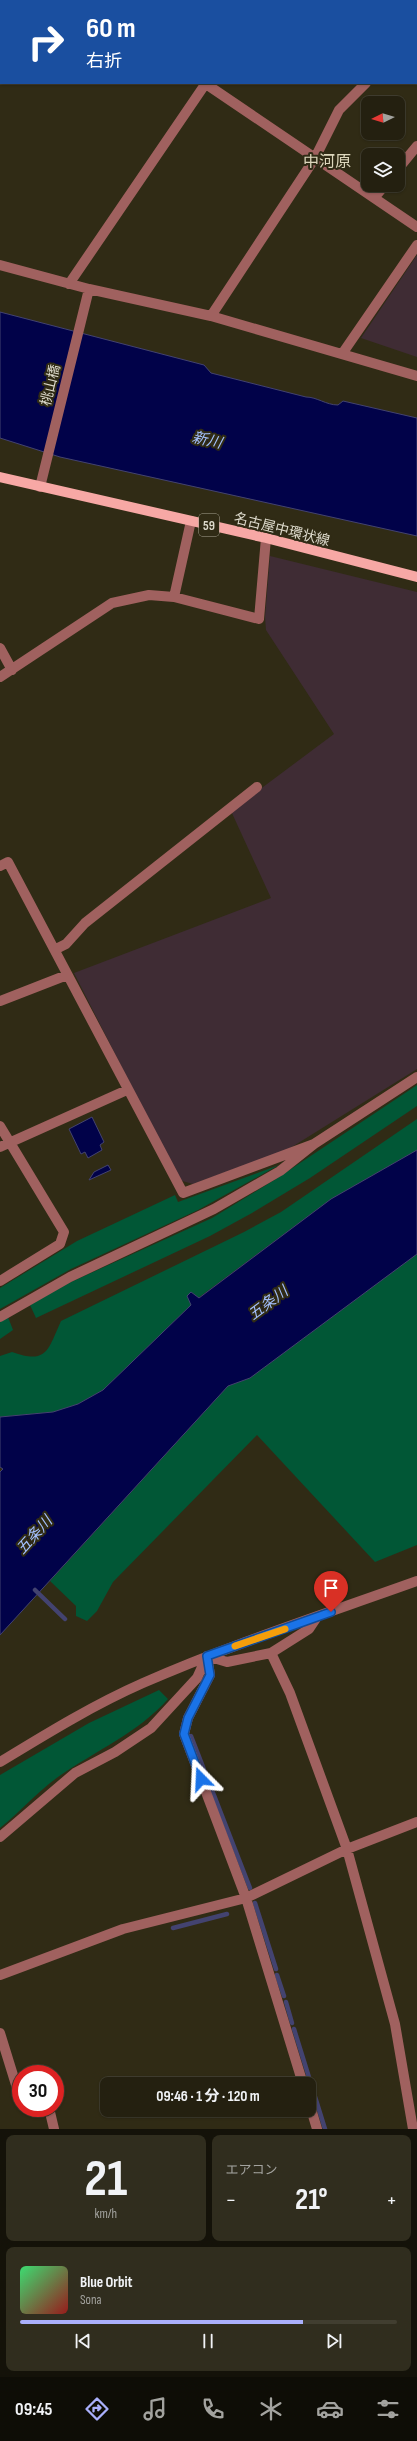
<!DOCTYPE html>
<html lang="ja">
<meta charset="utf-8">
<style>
body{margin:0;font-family:"Sofia Sans Condensed","Noto Sans JP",sans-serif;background:#302d1e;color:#f1f3f6;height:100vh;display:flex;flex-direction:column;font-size:15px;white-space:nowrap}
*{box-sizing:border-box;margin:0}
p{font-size:13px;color:#a3a39f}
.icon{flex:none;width:22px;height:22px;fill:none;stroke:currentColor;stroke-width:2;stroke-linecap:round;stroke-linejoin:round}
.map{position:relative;height:2129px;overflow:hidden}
.drawer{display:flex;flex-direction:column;gap:6px;padding:6px;background:#141209;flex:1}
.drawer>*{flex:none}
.top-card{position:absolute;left:0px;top:0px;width:417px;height:84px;box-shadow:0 1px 3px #0004,0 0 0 1px #413e30;background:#1a4fa0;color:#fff;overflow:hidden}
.needle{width:26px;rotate:265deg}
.tools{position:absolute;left:361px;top:96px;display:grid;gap:8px}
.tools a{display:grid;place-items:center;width:44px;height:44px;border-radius:8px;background:#242010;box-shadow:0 1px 3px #0004,0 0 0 1px #413e30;font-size:20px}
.speed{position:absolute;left:12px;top:2065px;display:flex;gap:8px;font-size:20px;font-weight:700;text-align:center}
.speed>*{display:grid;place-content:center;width:52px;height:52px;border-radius:50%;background:#242010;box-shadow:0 1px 3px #0004,0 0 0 1px #413e30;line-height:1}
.speed .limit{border:6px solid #d22;background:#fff;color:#111}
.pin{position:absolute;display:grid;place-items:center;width:34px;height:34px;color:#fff;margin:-41px -17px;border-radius:50% 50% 50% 0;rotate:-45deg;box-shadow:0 0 4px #0007}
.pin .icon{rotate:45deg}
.me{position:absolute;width:44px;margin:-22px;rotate:339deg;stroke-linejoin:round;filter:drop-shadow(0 0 3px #0008)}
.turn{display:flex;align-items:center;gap:14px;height:84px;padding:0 20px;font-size:18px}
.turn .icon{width:52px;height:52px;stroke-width:2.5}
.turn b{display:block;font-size:28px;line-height:34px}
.big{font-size:30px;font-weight:700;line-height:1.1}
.drawer .tile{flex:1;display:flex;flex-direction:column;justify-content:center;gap:6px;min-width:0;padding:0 14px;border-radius:8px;background:#302d1e}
.drawer .dial{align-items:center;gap:0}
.dial b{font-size:52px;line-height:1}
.song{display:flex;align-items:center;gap:12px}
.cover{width:48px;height:48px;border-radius:6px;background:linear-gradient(135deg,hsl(140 70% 55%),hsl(0 70% 35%))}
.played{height:4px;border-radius:2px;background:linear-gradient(90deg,#aab0fc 75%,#413e30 75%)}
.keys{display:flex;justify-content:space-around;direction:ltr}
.heat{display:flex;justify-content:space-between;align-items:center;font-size:22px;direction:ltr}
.drawer .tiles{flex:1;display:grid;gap:6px;grid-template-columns:1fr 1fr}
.tile:last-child{grid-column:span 2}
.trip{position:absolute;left:100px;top:2077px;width:216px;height:40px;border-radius:8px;background:#242010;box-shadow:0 1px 3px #0004,0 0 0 1px #413e30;font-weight:700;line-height:40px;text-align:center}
.menu{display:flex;height:64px;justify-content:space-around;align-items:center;background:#0e0d06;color:#a3a39f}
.menu .icon{width:28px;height:28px}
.menu .selected{color:#aab0fc}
.menu b{font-size:18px;color:#f1f3f6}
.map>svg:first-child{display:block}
</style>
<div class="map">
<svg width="417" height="2129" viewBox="0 0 417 2129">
<rect width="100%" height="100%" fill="#302b15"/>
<path fill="#3f2c34" d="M 417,255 L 417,357 L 361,338 Z
M 270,556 L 417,592 L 417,1069 L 287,1150 L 193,1184 L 179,1180 L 74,973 L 271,898 L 231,811 L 334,734 L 266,630 L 265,617 Z"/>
<path fill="#015736" d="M 417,1085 L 417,1106 L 310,1178 L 252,1213 L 210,1236 L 36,1318 L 30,1305 L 71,1282 L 212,1218 L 276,1179 Z
M 417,1119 L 417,1150 L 331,1199 L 198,1298 L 191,1292 L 191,1305 L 103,1390 L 78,1404 L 53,1412 L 0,1417 L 0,1356 L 12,1352 C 48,1365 48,1349 61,1321 L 244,1232 L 281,1212 Z
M 279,1165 L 198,1210 L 71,1269 L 0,1309 L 0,1288 L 77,1241 L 175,1195 L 178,1202 Z
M 417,1254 L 417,1545 L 375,1562 L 257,1435 L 113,1582 L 97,1611 L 87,1621 L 76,1616 L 76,1606 L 50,1581 L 228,1386 L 250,1378 Z
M 8,1317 L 13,1330 L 0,1339 L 0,1322 Z
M 159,1690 L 168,1699 C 138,1733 95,1751 58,1777 C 37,1792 20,1812 0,1828 L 0,1775 L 89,1723 Z"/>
<path fill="#010249" stroke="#434370" d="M 0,312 L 204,365 L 211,373 L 306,397 C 317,397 326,405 338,405 L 343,401 L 417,418 L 417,536 L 60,457 L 0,438 Z
M 92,1117 L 104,1142 L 100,1145 L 102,1150 L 88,1158 L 85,1152 L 81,1154 L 69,1129 Z
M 417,1150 L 417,1254 L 250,1378 L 228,1386 L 0,1635 L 0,1472 L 3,1469 L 0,1467 L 0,1417 L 53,1412 L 78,1404 L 103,1390 L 191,1305 L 187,1296 L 191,1292 L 199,1298 L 331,1199 Z
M 108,1165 L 111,1170 L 89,1180 L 94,1172 Z"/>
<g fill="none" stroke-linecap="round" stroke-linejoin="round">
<path stroke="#434370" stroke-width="4.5" d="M 35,1590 L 65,1619
M 191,1736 L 250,1888
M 255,1903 L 276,1969
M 173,1928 L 227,1914
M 277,1975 L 284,1996
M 286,2002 L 292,2023
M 294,2029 L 325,2129"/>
<path stroke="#a0615f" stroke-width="10" d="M 177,0 L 179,1
M 401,0 L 403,1
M 119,1 L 120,0
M 262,1 L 263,0
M 416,10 L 417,10
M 416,31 L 417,30
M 0,36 L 1,37
M 206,84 L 417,227
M 398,169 L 417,146
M 374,198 L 385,185
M 0,265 L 89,289 L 211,316 L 417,376
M 69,284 L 206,83
M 211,316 L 315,158 L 339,110 L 366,83
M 342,354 L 417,245
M 40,487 L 89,289
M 174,597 L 191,521
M 0,648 L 12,670
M 0,677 L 112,603 L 149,595 L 174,597 L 259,619 L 266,538
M 0,866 L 8,862 L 183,1193 L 314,1144
M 56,949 L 66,944 L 85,923 L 257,787
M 0,1001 L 67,975
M 0,1126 L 64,1232 L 60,1244 L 0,1281
M 0,1147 L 127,1090
M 0,1317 L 70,1277 L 214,1209 L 280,1171 L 314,1144 L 417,1077
M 317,1617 L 309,1629 L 271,1653 L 290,1693 L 347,1849 L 395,2024 L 413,2129
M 207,1656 L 210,1675 L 188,1718 L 184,1734 L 246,1898 L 303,2084
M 207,1656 L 227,1662 L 271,1653
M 0,1762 C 46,1734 93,1705 143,1683 C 232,1644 325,1614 417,1581
M 0,1837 L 75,1773 L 115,1752 L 151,1728 L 197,1678 L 207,1656
M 0,1975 L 123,1929 L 246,1898 L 347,1849 L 417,1822
M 0,2033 L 17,2088 L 21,2087
M 309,2102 L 317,2129
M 49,2108 L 54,2129"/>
<path stroke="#f7a8a5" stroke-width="10" d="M 0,477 L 266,538 L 417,577"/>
</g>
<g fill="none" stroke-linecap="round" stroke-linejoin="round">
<defs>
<path id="route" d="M 201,1779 L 184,1734 L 188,1718 L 210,1675 L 207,1656 L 331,1612"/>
</defs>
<use href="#route" stroke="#114b97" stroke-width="10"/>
<use href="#route" stroke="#1a73e8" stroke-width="7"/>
<path stroke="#f59e0b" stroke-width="7" d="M 235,1646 L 285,1629"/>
</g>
<g text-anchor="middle" stroke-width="4" stroke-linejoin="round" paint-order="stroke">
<rect fill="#302b15" stroke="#a9a695" stroke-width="1" x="199" y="514" width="20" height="22" rx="3"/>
<g font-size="13" font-weight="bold" fill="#dddacc">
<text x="209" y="530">59</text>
</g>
<g font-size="14" fill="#dddacc" stroke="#302b15">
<text transform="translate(50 385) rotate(-76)" y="5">桃山橋</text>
<text transform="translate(282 529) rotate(14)" y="5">名古屋中環状線</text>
</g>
<g font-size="15" font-style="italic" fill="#a3bffc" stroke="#302b15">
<text transform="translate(207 440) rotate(13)" y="5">新川</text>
<text transform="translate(268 1303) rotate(-37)" y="5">五条川</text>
<text transform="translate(34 1535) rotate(-48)" y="5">五条川</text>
</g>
<g font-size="16" fill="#ddd7bc" stroke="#302b15">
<text x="327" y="167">中河原</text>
</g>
</g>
</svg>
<div class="tools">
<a><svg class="needle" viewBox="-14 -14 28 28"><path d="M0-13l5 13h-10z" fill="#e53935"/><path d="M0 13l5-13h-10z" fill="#a3a39f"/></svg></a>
<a><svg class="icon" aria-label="layers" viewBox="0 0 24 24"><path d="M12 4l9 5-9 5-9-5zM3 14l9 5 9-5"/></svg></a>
</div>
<div class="speed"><div class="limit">30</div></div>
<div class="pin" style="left:331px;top:1612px;background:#d93025"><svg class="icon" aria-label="arrive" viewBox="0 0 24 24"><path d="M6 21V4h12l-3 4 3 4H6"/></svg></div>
<svg class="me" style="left:201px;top:1779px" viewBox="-20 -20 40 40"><path d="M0-17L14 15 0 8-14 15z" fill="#1a73e8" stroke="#fff" stroke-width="4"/></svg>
<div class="trip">09:46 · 1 分 · 120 m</div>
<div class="top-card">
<div class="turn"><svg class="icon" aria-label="right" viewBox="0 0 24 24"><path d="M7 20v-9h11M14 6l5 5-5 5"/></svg><div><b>60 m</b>右折</div></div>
</div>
</div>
<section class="drawer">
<div class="tiles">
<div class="tile dial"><b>21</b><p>km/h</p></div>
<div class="tile"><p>エアコン</p>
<div class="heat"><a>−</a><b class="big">21°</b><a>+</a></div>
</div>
<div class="tile">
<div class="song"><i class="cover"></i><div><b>Blue Orbit</b><p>Sona</p></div></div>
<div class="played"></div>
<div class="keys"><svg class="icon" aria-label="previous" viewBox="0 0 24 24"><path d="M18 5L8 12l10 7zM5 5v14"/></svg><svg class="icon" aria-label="pause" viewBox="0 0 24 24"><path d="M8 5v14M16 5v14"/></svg><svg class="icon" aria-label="next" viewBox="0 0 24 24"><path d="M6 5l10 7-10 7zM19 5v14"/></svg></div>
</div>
</div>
</section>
<nav class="menu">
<b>09:45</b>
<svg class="icon selected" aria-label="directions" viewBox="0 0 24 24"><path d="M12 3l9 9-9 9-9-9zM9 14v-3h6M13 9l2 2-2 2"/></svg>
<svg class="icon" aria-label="music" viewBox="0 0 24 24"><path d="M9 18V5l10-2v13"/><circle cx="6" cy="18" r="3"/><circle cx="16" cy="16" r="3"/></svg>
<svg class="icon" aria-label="phone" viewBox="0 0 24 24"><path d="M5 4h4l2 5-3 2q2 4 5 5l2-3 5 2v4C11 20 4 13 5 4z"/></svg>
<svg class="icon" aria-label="climate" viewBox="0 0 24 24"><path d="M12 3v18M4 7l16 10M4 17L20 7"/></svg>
<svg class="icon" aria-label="car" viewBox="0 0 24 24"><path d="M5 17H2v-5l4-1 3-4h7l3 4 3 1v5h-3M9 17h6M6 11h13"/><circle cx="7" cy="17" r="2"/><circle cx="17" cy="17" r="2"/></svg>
<svg class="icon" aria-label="filters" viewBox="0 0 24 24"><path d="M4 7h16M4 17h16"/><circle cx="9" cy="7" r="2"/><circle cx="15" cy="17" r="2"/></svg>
</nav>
